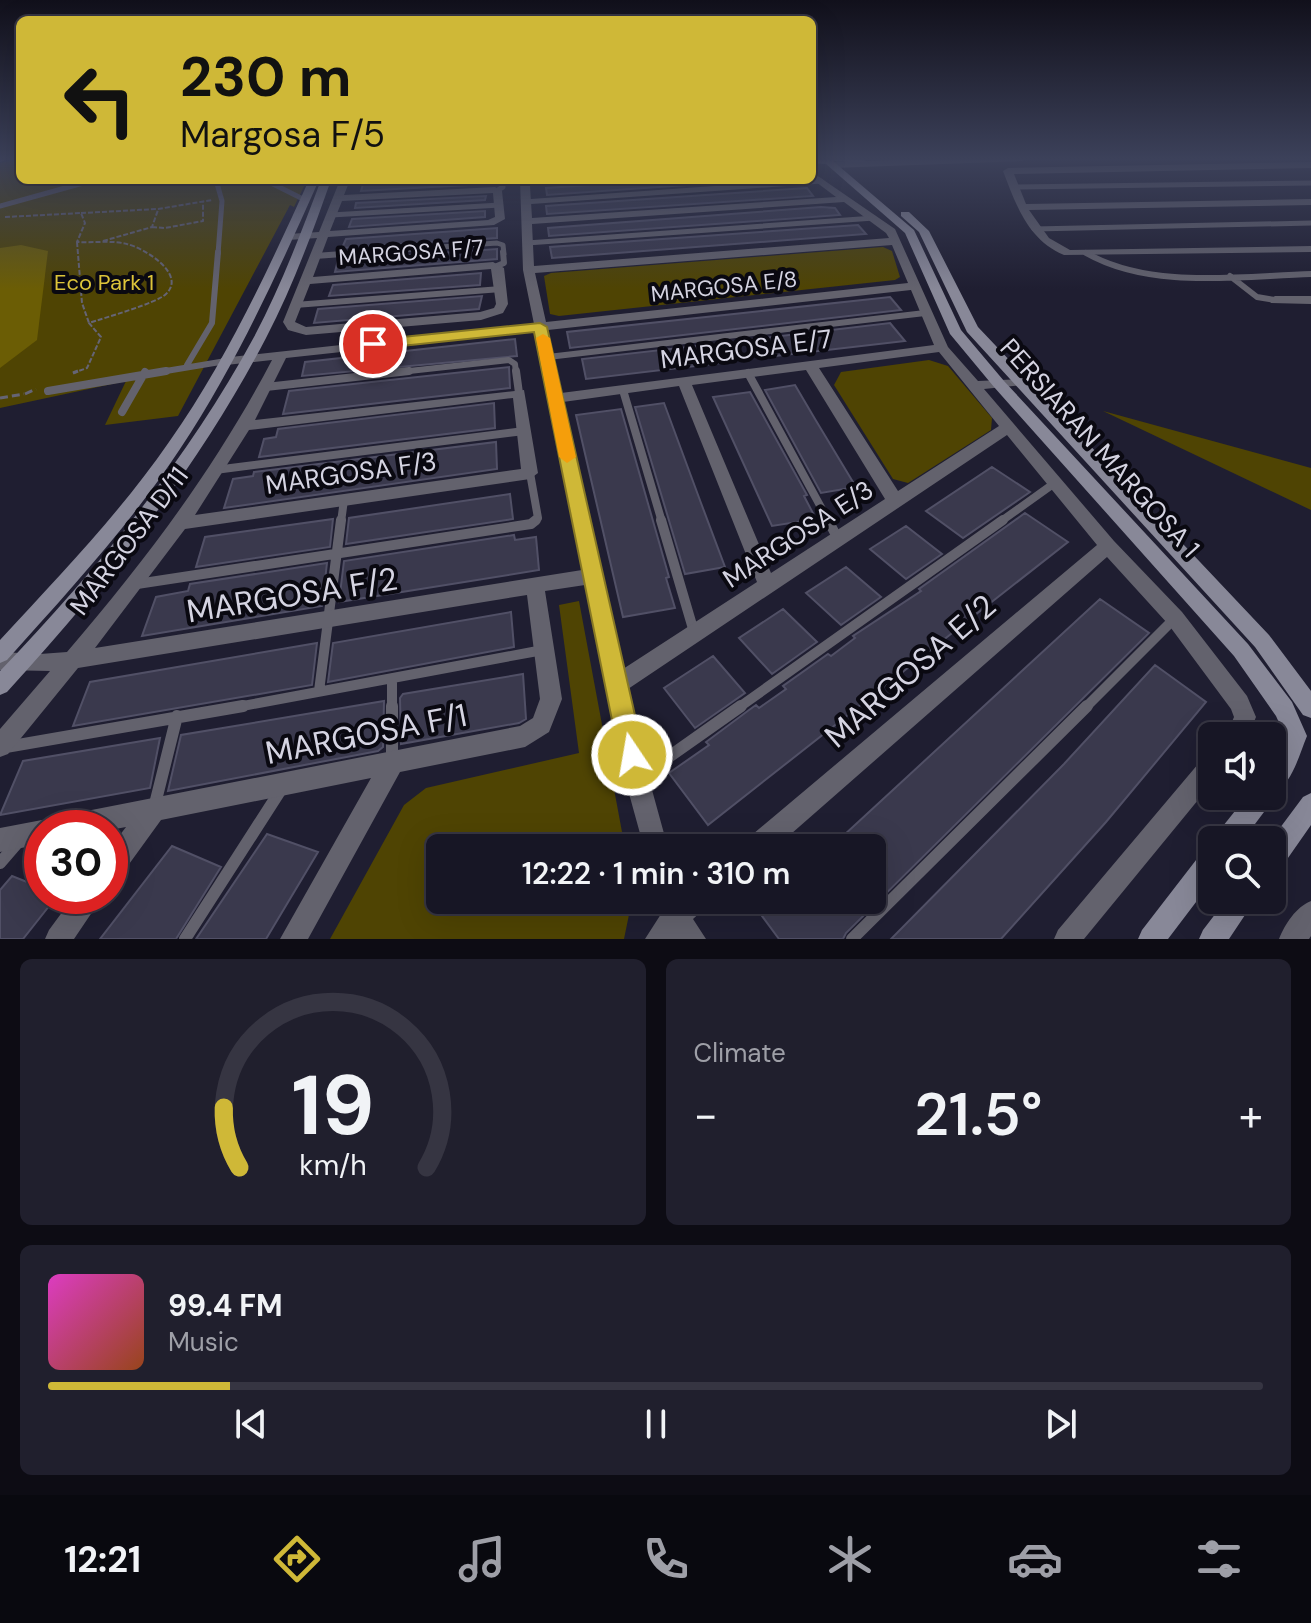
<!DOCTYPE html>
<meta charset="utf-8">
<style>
body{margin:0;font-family:"DM Sans",sans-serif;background:#201f2d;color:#f1f3f6;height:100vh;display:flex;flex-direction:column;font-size:30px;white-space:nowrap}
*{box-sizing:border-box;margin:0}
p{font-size:26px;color:#9e9fa7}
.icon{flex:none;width:44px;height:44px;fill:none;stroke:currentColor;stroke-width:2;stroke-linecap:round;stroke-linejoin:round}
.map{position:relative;height:939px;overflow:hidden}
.details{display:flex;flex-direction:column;gap:20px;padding:20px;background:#0d0c14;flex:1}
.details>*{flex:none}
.hud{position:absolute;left:16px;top:16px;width:800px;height:168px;border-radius:12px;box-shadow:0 8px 32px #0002,0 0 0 2px #363542;background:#cfb837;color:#111;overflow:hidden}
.buttons{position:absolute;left:1198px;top:722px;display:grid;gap:16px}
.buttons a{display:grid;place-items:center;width:88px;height:88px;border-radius:12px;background:#171625;box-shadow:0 8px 32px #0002,0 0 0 2px #363542;font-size:40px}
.speed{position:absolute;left:24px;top:810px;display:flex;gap:16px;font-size:40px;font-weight:700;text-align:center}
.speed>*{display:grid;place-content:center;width:104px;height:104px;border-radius:50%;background:#171625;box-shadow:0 8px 32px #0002,0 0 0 2px #363542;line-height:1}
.speed .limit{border:12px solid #d22;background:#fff;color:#111}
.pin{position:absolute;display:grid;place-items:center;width:68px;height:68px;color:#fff;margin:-34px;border:4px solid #fff;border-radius:50%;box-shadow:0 2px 8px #0007}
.me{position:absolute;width:88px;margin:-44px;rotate:348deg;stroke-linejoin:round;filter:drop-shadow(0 0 6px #0008)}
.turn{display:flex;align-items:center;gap:28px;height:168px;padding:0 32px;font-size:36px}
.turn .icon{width:104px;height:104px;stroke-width:2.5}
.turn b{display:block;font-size:56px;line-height:68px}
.big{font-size:60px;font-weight:600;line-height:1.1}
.details .widget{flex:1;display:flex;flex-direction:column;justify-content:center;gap:12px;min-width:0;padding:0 28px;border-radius:12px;background:#201f2d}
.details .dial{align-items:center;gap:0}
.dial svg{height:208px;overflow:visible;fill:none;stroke:#363542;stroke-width:7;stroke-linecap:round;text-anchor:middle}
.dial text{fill:#f1f3f6;stroke:none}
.song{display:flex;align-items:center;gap:24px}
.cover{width:96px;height:96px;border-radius:12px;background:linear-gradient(135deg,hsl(310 70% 55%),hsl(20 70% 35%))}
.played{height:8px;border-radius:4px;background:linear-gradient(90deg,#cfb837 15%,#363542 15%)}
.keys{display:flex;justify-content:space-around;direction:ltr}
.heat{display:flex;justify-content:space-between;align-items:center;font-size:44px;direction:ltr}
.details .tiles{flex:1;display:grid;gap:20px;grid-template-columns:1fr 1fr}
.widget:last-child{grid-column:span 2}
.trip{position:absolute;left:426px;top:834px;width:460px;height:80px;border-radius:12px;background:#171625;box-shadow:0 8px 32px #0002,0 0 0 2px #363542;font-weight:600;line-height:80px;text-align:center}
.tab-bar{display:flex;height:128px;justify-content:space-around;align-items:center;background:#09090f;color:#9e9fa7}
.tab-bar .icon{width:56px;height:56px}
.tab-bar .active{color:#cfb837}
.tab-bar b{font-size:36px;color:#f1f3f6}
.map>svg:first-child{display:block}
</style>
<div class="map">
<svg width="1311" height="939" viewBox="0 0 1311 939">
<rect width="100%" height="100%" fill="#1f1e31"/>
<path fill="#4f4403" d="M 20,159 L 20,180 L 307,180 L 294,207 L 290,205 L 178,416 L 105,425 L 126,381 L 0,408 L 0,163 Z
M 883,247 L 892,251 L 900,277 L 895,280 L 559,316 L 550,314 L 544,276 L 551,273 Z
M 929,360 L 948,366 L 992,418 L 991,430 L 908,483 L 893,479 L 834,385 L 841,372 Z
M 1103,411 L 1311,468 L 1311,510 Z
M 579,601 L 625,848 L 440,848 L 440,900 L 632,900 L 624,939 L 330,939 L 404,805 L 426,788 L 579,753 L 559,605 Z"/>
<path fill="#6b5d05" d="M 21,245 L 48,251 L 37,340 L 0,368 L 0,248 Z"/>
<path fill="#3a394d" stroke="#515066" stroke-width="2" d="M 486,180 L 486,184 L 361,191 L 364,181 Z
M 666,180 L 757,180 L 547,195 L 546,188 Z
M 807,188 L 813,196 L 547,214 L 546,206 Z
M 486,196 L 485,200 L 355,208 L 356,203 Z
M 821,207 L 835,208 L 840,215 L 549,236 L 548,228 Z
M 485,211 L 485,217 L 349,227 L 352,219 Z
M 858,225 L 866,234 L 552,258 L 550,247 Z
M 497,228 L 497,238 L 342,248 L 346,239 Z
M 497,249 L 497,259 L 335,272 L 338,260 Z
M 481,273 L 480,285 L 329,296 L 333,285 Z
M 482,296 L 479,309 L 314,323 L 318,309 Z
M 890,297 L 901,310 L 570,348 L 567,332 Z
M 890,323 L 905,341 L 757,358 L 747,340 Z
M 515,339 L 517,356 L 302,376 L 305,362 Z
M 722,343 L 730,362 L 586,379 L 582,359 Z
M 509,367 L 510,388 L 283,414 L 289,391 Z
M 795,385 L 815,419 L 856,487 L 821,493 L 765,390 Z
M 750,392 L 807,495 L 804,496 L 816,519 L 772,526 L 713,397 Z
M 494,403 L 495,428 L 259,457 L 264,439 L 276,437 L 278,429 Z
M 664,403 L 701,503 L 725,567 L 685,574 L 635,407 Z
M 621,409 L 669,577 L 666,578 L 675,608 L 623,617 L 576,415 Z
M 496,442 L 497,469 L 224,508 L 233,479 L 253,476 L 254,472 Z
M 992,467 L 1030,492 L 963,538 L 926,511 Z
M 510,494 L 513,519 L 346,544 L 349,518 Z
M 1025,513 L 1068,542 L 708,825 L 669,773 L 709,745 L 706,742 L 749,710 L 756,705 L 759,708 L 786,689 L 783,686 L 828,654 L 831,656 L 855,638 L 853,636 L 921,591 L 919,589 Z
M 333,519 L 330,547 L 196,567 L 205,537 Z
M 906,526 L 942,554 L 906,579 L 870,549 Z
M 514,535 L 515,540 L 536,537 L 539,570 L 339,602 L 344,561 Z
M 327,563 L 322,606 L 142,636 L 156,597 L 188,591 L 190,584 Z
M 846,567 L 881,597 L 841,625 L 806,593 Z
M 1100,599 L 1149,633 L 846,933 L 843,939 L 779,939 L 759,912 L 772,900 L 872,900 L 872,848 L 830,848 Z
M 783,609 L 817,642 L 772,674 L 739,638 Z
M 511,612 L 514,647 L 328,682 L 333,643 Z
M 317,643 L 312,685 L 73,726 L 90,682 Z
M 713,656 L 745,693 L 695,728 L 664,688 Z
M 1155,665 L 1206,702 L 1106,822 L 1001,939 L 891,939 L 1064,764 Z
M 523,674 L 526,719 L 519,723 L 401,744 L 400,698 L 403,694 Z
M 384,701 L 383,747 L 378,751 L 168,791 L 181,735 Z
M 160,738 L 150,788 L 0,815 L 23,761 Z
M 267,834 L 318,852 L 266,939 L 196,939 Z
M 172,846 L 221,867 L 176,939 L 100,939 Z
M 12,876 L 42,888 L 42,896 L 57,896 L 23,939 L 0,939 L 0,890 Z"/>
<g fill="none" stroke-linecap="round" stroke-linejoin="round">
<path stroke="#656475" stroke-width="2" stroke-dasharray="5 2" stroke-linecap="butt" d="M 81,213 L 158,209 L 212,200
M 5,217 L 81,213 L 85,223 L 77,242 C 93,243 112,240 127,244 C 144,248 187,274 166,294 C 157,303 104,318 89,323 L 101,337 L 87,368 L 73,373
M 152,227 L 165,228 L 203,221 L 203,201
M 103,241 L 152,227 L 158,210
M 77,242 L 82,303 L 89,323"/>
<path stroke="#656475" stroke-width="3" stroke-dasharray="8 4" stroke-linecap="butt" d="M 73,373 L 78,371
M 25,394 L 36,389
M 0,398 L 24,394"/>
<path stroke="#63626d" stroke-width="5" d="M 216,180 L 222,201 L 218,254
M 265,180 L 305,200
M 345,181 L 358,180
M 1014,187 L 1311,183
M 498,190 L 503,187 L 503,180
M 524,202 L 821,181
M 0,206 L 94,180
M 331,215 L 500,205
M 1034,229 L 1311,223
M 527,243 L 874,218
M 342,254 L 497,243 L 503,245 L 504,254"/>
<path stroke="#63626d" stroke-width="6" d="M 1086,253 C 1151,290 1239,276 1311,274
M 315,256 L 370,252
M 497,266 L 504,263 L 503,252
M 1230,276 L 1257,297 L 1275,300
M 295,305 L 501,289
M 548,357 L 925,313
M 187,365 L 212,323 L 218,252
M 154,373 L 226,361
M 391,373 L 509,360 L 515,364 L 516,373"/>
<path stroke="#63626d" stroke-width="8" d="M 516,371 L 519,393
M 748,373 L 829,522
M 266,387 L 409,371
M 623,390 L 662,522
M 48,391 L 166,371
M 122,412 L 145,372
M 215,470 L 524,431
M 530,473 L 538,518 L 533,522
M 341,522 L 344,500
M 1000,522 L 1056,482"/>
<path stroke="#63626d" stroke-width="10" d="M 661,520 L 694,632
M 828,520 L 838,539
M 137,584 L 531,524 L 536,520
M 392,680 L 392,708
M 319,691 L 341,520
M 232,708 L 543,650
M 738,708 L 1003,520
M 1085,708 L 1175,618"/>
<path stroke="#63626d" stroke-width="12" d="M 392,706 L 392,759
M 0,748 L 243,706
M 639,778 L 741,706
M 155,804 L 177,716
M 0,863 L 19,841
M 185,939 L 282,788
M 852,939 L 1087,706"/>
<path fill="#63626d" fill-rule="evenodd" d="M 957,158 L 1026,158 L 1022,161 L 833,168 L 829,165 L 833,162 Z
M 1311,162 L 1311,168 L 1014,174 L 1026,204 L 1311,199 L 1311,205 L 1029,210 L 1049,238 L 1070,250 L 1311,246 L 1311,252 L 1064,255 C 1028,240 1016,205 1003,171 L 1008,168 Z
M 812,172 L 895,229 L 948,347 L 978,381 L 1023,379 L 1025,382 L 1023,385 L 984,389 L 1114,541 L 1182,612 L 1247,696 L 1256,717 L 1248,736 L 1226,736 L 1234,717 L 1231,709 L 1168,624 L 1107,557 L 775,848 L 744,848 L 747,839 L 1097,545 L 1007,435 L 628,689 L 649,779 L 668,848 L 644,848 L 625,779 L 585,585 L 545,591 L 562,699 L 549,732 L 525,747 L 400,772 L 308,939 L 280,939 L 371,778 L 161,820 L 119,878 L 110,882 L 110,848 L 126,827 L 110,830 L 110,828 L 42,828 L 42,844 L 0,852 L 0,828 L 42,820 L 51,824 L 52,819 L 61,816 L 520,726 L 533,718 L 540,699 L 527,595 L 78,668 L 8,754 L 0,757 L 0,729 L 50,671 L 0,670 L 0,652 L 40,654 L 67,652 C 146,560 216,467 272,360 L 226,365 L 221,364 L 221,358 L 534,324 L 523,270 L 520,180 L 582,180 L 577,183 L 530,186 L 532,218 L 836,197 L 812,179 ZM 844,202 L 886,233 L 889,238 L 534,266 L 532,224 ZM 892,245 L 908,283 L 546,322 L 535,273 ZM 911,290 L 934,345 L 561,393 L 548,330 ZM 535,331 L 582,570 L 95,648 L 185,529 L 530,479 L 538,473 L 524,390 L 255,420 L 286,358 ZM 939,352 L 999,426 L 898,491 L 819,368 ZM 806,370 L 885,499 L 771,573 L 692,385 ZM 679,386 L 757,582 L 623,669 L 563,402 ZM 513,398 L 521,469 L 195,515 L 249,430 Z
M 340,180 L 350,180 L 344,195 L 495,187 L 502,191 L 505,219 L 494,225 L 328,237 L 313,277 L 493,262 L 504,268 L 508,304 L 503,313 L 481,320 L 306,335 L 288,330 L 283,322 L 317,238 L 288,240 L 283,237 L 288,234 L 319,232 ZM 493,193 L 495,217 L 488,220 L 330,231 L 342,201 ZM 491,269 L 496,304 L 494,308 L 480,312 L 306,327 L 295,322 L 310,284 Z
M 1275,296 L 1311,296 L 1311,304 L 1271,303 L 1269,300 Z
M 1212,754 L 1212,783 L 1084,939 L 1054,939 L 1058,930 L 1204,757 Z
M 74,896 L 103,896 L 74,939 L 45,939 L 49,930 Z
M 657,900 L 708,900 L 704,909 L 693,919 L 706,939 L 645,939 L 661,914 Z
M 1311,901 L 1311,936 L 1309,939 L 1279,939 C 1285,924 1296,907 1311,901 Z"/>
<path fill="#888898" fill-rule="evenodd" d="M 0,158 L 10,158 L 0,162 Z
M 812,158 L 867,158 L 863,162 L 833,161 L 914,230 L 961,330 L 1004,381 L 1248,644 L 1292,702 L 1307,736 C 1299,755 1292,785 1273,793 L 1270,804 L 1243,840 L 1216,840 L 1219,831 L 1247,796 L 1272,796 L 1272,763 L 1285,736 L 1276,716 L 1234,656 L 994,387 L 950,334 L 905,233 L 826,164 L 812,163 Z
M 309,180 L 319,180 C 278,272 236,365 180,449 C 130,525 68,592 7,660 L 0,663 L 0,640 C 59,576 120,513 169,442 C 226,361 268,270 309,180 Z
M 321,180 L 331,180 C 312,234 292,288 266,338 C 199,467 105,585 7,692 L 0,695 L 0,671 C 96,571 188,459 254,337 C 281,286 301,233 321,180 Z
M 901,212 L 909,212 L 929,231 L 978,327 L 1269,635 L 1311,691 L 1311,718 L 1303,715 L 1255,647 L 967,332 L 919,232 L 901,216 Z
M 1311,793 L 1311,825 L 1281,868 L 1272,871 L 1271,840 L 1303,797 Z
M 1212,847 L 1212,881 L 1168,939 L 1138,939 L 1142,930 L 1203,851 Z
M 1226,900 L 1255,900 L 1229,939 L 1199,939 L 1203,930 Z"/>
</g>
<linearGradient id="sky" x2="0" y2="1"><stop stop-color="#11101b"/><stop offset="0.55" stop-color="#3c415a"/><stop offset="1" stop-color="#3c415a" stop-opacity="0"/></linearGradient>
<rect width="1311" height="289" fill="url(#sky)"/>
<path fill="#cfb837" stroke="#877824" stroke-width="2" d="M 540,323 L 547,327 L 644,755 L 641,764 L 632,768 L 623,764 L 619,755 L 534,332 L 373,349 L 366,344 L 373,340 Z"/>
<path fill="#f59e0b" d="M 543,334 L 550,338 L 576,457 L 567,463 L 559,457 L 536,338 Z"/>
<g text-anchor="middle" stroke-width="8" stroke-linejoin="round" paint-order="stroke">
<g font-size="22" fill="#d5d4e2" stroke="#0a0911">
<text transform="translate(411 252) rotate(-4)" y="8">MARGOSA F/7</text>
<text transform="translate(724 286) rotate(-6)" y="8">MARGOSA E/8</text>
</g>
<g font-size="22" fill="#dcc43a" stroke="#0a0911">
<text x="104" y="290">Eco Park 1</text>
</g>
<g font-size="26" fill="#d5d4e2" stroke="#0a0911">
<text transform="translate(746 349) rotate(-7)" y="9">MARGOSA E/7</text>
<text transform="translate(1100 448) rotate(48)" y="9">PERSIARAN MARGOSA 1</text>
<text transform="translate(351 473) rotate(-8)" y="9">MARGOSA F/3</text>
<text transform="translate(798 534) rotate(-33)" y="9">MARGOSA E/3</text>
<text transform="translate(129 541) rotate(-53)" y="9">MARGOSA D/11</text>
</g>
<g font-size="32" fill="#d5d4e2" stroke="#0a0911">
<text transform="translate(292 595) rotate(-9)" y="11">MARGOSA F/2</text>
<text transform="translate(910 671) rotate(-41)" y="11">MARGOSA E/2</text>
<text transform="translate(366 734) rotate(-11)" y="11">MARGOSA F/1</text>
</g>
</g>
</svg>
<div class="buttons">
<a><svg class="icon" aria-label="sound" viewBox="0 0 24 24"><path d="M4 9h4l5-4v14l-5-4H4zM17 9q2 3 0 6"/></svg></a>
<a><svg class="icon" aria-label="search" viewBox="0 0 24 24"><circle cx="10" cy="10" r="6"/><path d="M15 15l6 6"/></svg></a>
</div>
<div class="speed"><div class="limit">30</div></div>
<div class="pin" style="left:373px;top:344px;background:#d93025"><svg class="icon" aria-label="arrive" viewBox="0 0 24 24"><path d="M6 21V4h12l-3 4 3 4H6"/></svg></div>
<svg class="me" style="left:632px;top:755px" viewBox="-20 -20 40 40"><circle r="17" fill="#cfb837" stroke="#fff" stroke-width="3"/><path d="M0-11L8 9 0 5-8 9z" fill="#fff"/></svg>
<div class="trip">12:22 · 1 min · 310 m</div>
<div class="hud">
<div class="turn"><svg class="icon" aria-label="left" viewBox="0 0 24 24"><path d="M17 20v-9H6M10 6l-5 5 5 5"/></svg><div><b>230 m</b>Margosa F/5</div></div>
</div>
</div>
<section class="details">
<div class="tiles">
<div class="widget dial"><svg viewBox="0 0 100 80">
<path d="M14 69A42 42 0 1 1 86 69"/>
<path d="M14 69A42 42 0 0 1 8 46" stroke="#cfb837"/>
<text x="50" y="56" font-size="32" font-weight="700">19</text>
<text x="50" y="72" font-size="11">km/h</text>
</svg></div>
<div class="widget"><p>Climate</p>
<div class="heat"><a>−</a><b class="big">21.5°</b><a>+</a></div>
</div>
<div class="widget">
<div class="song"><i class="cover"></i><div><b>99.4 FM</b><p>Music</p></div></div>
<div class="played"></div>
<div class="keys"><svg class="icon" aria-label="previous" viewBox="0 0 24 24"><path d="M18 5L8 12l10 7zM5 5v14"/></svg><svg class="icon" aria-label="pause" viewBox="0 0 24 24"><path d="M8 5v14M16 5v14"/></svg><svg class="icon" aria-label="next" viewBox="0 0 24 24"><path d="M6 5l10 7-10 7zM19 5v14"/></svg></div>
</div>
</div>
</section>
<nav class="tab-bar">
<b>12:21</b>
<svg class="icon active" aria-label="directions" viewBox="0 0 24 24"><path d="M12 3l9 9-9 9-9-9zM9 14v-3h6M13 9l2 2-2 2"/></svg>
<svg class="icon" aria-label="music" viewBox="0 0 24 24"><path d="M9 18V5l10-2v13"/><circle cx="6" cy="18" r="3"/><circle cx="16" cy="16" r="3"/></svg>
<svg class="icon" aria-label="phone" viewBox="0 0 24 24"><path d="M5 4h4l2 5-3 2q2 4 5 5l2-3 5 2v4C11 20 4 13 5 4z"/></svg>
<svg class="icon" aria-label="climate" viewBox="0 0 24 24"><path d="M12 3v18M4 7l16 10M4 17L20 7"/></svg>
<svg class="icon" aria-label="car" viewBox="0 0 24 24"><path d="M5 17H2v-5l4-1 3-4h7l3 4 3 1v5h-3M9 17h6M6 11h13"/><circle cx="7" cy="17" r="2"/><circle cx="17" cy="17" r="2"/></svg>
<svg class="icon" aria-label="filters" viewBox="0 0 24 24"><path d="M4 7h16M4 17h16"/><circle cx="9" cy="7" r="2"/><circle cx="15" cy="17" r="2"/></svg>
</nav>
